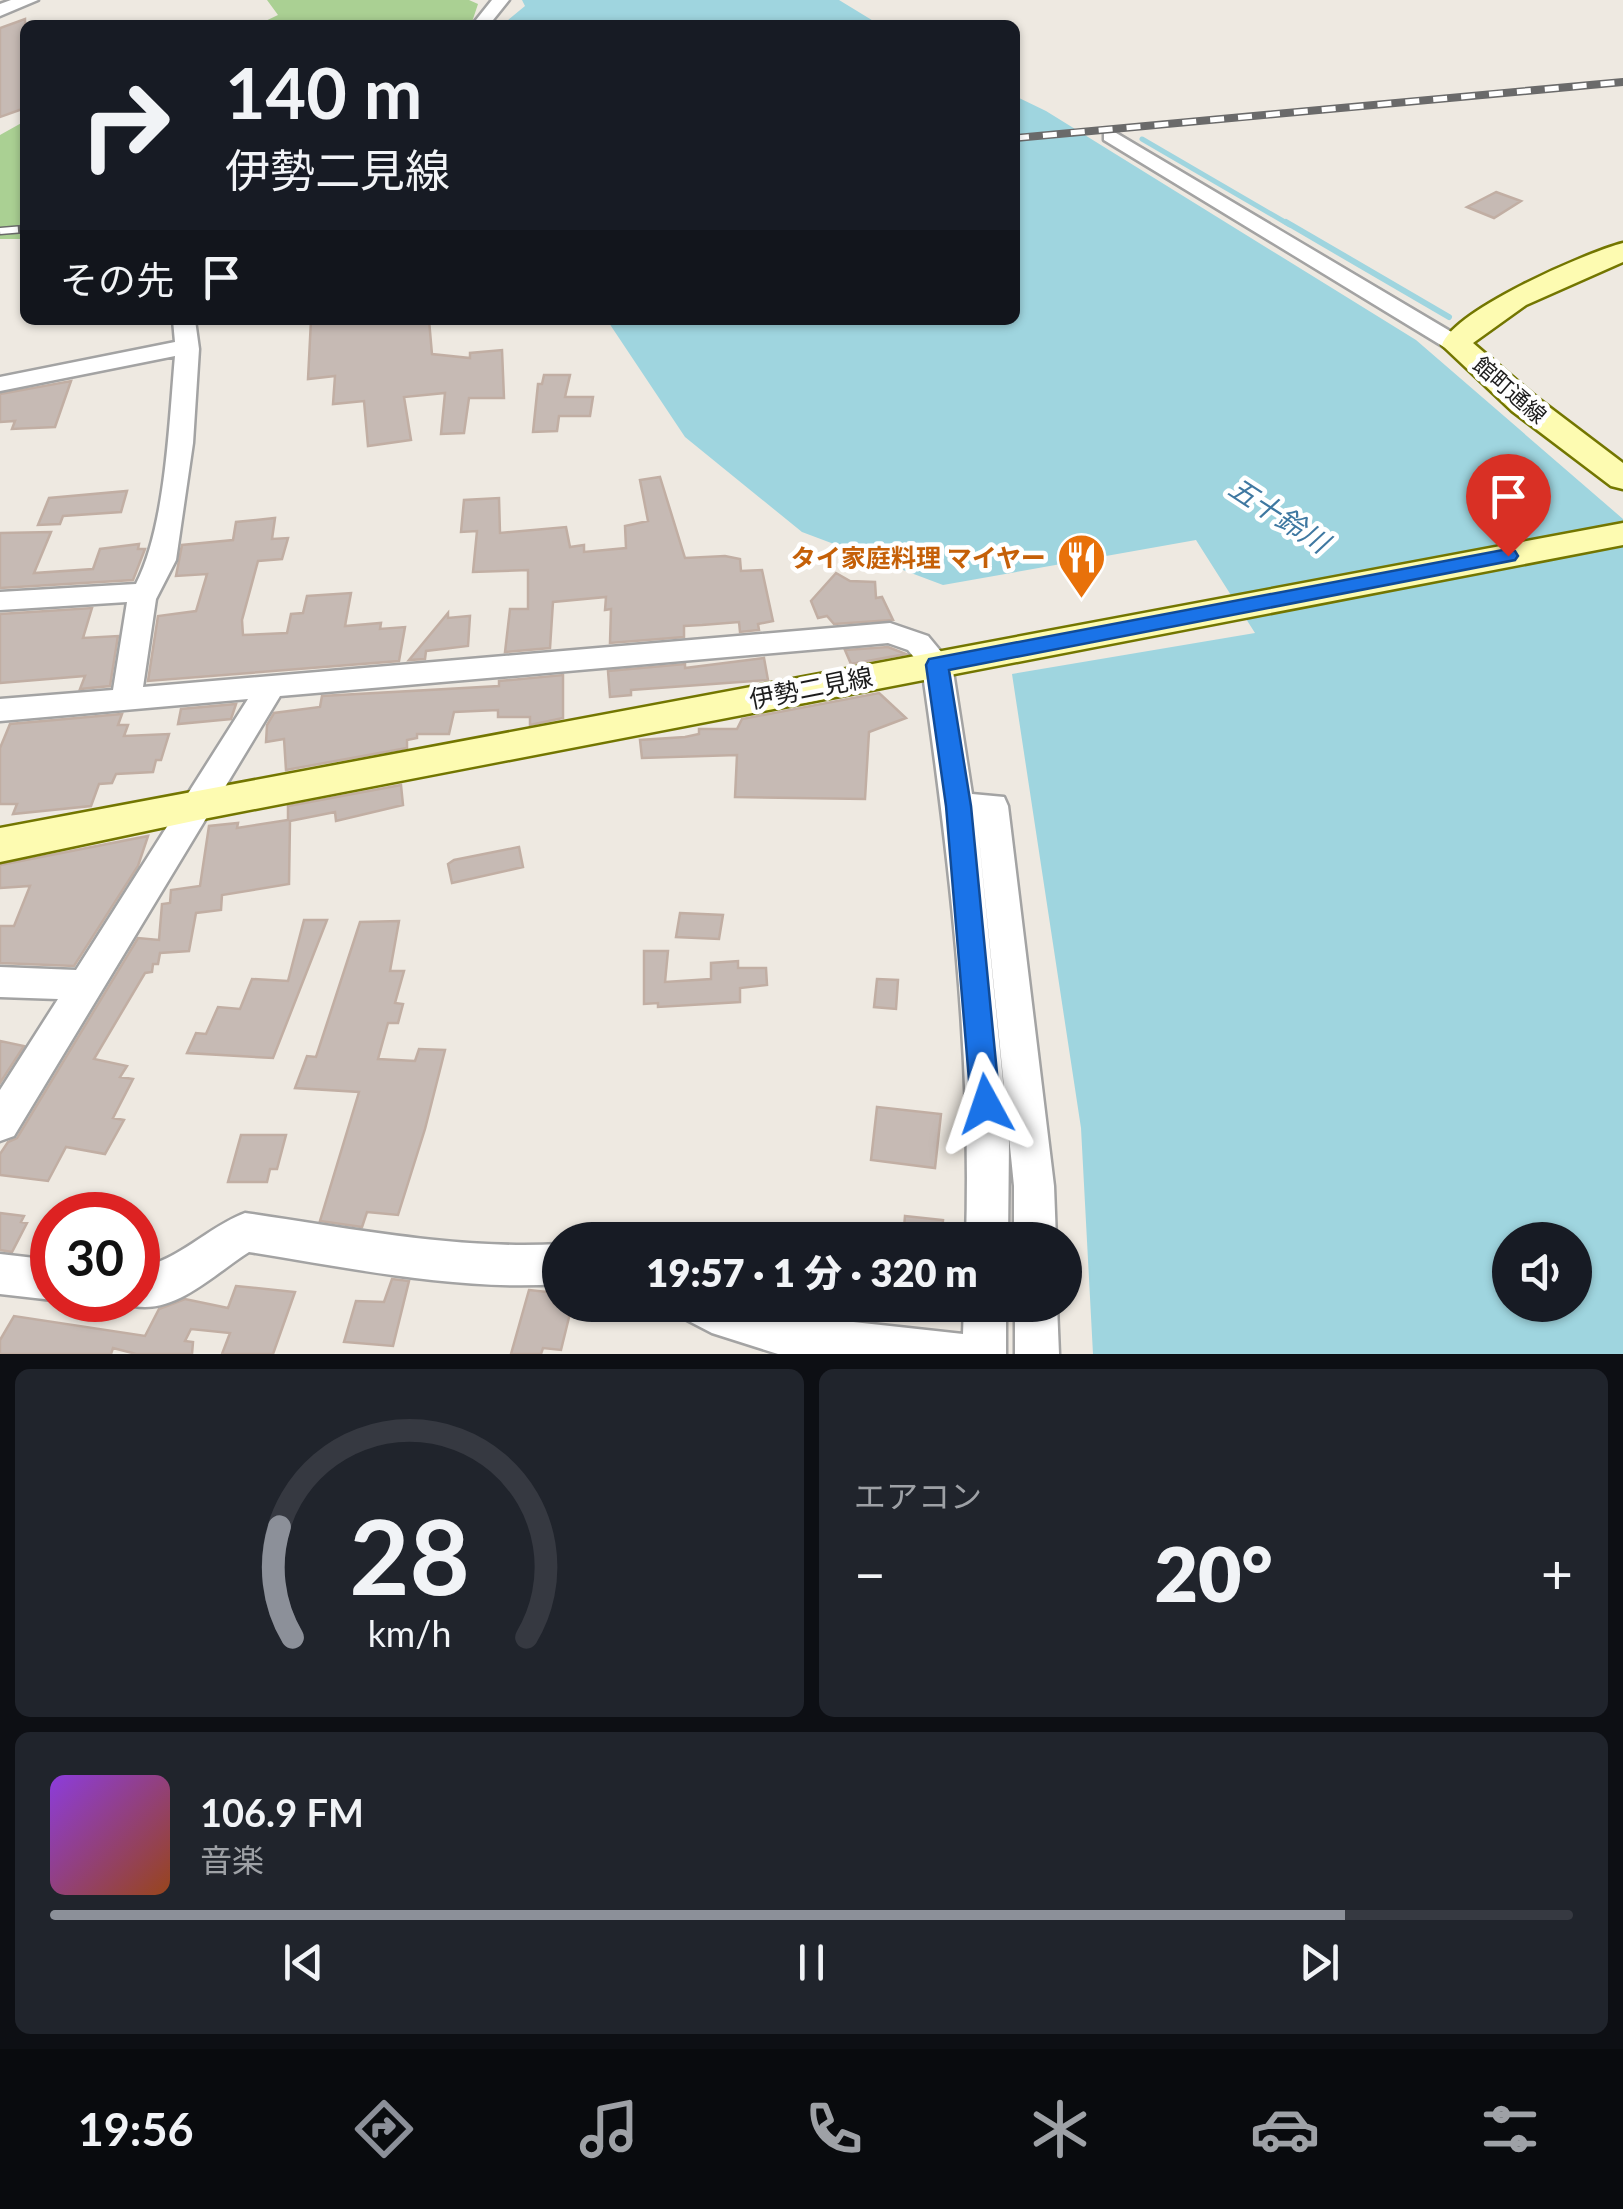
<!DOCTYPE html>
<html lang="ja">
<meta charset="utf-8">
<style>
body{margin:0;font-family:Lato,"Noto Sans JP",sans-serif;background:#20242c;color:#f1f3f6;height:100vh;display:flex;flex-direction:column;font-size:38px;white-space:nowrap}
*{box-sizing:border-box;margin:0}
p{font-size:32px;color:#9ea1a6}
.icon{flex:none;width:55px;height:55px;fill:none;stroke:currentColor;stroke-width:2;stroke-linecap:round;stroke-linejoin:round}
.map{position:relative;height:1354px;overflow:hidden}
.panel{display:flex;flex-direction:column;gap:15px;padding:15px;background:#0d0f14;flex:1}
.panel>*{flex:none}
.guide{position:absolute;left:20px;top:20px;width:1000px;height:305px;border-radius:15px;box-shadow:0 2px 8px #0004;background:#171b24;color:#f1f3f6;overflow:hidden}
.controls{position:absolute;left:1492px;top:1222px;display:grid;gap:20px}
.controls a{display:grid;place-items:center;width:100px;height:100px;border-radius:50%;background:#171b24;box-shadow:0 2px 8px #0004;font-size:50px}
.speed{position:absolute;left:30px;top:1192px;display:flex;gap:20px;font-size:50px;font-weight:700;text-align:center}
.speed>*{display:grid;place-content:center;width:130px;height:130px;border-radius:50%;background:#171b24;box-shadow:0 2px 8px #0004;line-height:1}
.speed .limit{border:15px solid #d22;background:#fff;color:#111}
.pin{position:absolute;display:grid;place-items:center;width:85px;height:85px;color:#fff;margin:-102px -42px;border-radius:50% 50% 50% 0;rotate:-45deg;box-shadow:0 0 10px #0007}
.pin .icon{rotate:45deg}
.me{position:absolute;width:110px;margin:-55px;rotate:355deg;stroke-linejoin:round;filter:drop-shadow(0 0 8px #0008)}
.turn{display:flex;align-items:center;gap:35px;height:210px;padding:0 40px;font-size:45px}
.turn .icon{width:130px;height:130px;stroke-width:2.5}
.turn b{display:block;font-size:70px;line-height:85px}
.then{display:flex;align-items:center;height:95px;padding:0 40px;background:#0003;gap:20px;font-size:38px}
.big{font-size:75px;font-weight:800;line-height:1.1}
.panel .widget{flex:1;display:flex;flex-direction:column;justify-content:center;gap:15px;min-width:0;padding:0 35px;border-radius:15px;background:#20242c}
.panel .dial{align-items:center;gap:0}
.dial svg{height:260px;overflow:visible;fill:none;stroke:#363941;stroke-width:7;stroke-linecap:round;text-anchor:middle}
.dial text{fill:#f1f3f6;stroke:none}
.song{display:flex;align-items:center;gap:30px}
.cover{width:120px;height:120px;border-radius:15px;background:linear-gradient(135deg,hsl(270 70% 55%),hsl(20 70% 35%))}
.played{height:10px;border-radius:5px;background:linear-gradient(90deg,#8c9099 85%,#363941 85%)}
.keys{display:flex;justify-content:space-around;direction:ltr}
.heat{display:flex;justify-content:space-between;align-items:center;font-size:55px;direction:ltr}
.panel .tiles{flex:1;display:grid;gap:15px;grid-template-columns:1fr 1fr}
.widget:last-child{grid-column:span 2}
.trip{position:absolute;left:542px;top:1222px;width:540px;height:100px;border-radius:50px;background:#171b24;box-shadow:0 2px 8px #0004;font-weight:800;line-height:100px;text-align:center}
.dock{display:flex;height:160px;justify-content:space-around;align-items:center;background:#090b0e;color:#9ea1a6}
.dock .icon{width:70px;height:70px}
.dock .on{color:#8c9099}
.dock b{font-size:45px;color:#f1f3f6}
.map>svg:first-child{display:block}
</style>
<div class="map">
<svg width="1623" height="1354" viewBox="0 0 1623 1354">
<rect width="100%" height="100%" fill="#eee9e1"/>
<path fill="#aad093" d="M 267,0 L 469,0 L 478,4 L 471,25 L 257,25 L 278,15 Z
M 25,121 L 25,239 L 0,239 L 0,135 Z"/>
<path fill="#9fd5df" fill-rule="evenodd" d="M 522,0 L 839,0 L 880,25 L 502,25 L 525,6 Z
M 1015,96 L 1046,111 L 1416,340 L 1623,519 L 1623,1354 L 1093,1354 L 1081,1128 L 1012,674 L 1255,633 L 1196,540 L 943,585 L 802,532 L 685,437 L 607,320 L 1015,320 ZM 1510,1240 L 1575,1240 L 1575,1305 L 1510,1305 Z"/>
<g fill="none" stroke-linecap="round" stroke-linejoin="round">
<path stroke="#9fd5df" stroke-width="5" d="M 1142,139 L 1290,225"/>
<path stroke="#9fd5df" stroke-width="6" d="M 1286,222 L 1449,317"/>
</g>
<path fill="#c6bab4" stroke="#c1aea3" stroke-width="2.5" d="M 25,19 L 25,108 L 0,117 L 0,28 Z
M 1496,192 L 1521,201 L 1494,218 L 1467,207 Z
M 311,320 L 429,320 L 432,354 L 470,358 L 470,353 L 502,350 L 504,398 L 469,398 L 464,433 L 441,434 L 445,393 L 404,397 L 411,440 L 368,446 L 364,401 L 333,404 L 335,376 L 308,379 Z
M 544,375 L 570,375 L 565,397 L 593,397 L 590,416 L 559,416 L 557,431 L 533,432 L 538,384 L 542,384 Z
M 71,381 L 55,427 L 12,429 L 15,421 L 0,422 L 0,394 Z
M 660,477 L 685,558 L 725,556 L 740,559 L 741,571 L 762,570 L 773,621 L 758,624 L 759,630 L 740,632 L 739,622 L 702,625 L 684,626 L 684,637 L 610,643 L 611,609 L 605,610 L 606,597 L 553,602 L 550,648 L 505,652 L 510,609 L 528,609 L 528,570 L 473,572 L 477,531 L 461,532 L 464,500 L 499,498 L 500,533 L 566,527 L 570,547 L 584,545 L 584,552 L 626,548 L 625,526 L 648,521 L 640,480 Z
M 127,491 L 121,512 L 63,516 L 60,524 L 38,525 L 49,498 Z
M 275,518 L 272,539 L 288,538 L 282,559 L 258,561 L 242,620 L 243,635 L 287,633 L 291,614 L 303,613 L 307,596 L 351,593 L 345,626 L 381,623 L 380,629 L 405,627 L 399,661 L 148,681 L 158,616 L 196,611 L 207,574 L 176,576 L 182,545 L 233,540 L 236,522 Z
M 51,532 L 34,573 L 93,569 L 100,549 L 139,544 L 138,549 L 145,549 L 133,580 L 0,588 L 0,533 Z
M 836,573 L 850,581 L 875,582 L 876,598 L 882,597 L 893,620 L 834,624 L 827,616 L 818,618 L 811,601 Z
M 92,608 L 83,638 L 118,636 L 110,686 L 80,689 L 85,676 L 0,683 L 0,614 Z
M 448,613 L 448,618 L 470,616 L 468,646 L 426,651 L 425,659 L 409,660 Z
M 888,647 L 906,654 L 851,664 L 845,650 Z
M 764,658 L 768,680 L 631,690 L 631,695 L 610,697 L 608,671 L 685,664 L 685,668 Z
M 563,675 L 563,718 L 530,725 L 530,717 L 498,717 L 498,710 L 454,712 L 449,734 L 417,734 L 417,738 L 407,740 L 407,748 L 286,770 L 284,739 L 266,742 L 267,725 L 274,713 L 320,707 L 322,696 L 499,686 L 499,681 Z
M 879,693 L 906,718 L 869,732 L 865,799 L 735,797 L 737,755 L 642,758 L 640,740 L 685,737 L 699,734 L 699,729 L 737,729 L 742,719 Z
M 236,704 L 231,719 L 178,724 L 181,709 Z
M 122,714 L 118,725 L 128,725 L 124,736 L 169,734 L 161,760 L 156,760 L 153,772 L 116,774 L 112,783 L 99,784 L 91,806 L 13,814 L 17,804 L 0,804 L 0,748 L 10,724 Z
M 401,785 L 403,805 L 336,821 L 335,812 L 290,821 L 289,884 L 222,895 L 221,910 L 196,913 L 189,951 L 160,953 L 158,964 L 153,964 L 152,972 L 145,973 L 94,1059 L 127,1066 L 120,1077 L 133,1079 L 113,1118 L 124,1120 L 105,1154 L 66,1147 L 48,1181 L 0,1175 L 0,1154 L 8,1142 L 17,1138 L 138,938 L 159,940 L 162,904 L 170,903 L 171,890 L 200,886 L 209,826 L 238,823 L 237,828 L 288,820 L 288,806 Z
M 148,836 L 138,866 L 74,966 L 0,963 L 0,926 L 14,926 L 30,886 L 0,888 L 0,865 Z
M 519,847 L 523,867 L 452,883 L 448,864 L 454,860 Z
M 680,913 L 723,915 L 719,939 L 676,937 Z
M 304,920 L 327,920 L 273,1058 L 187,1053 L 196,1033 L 206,1034 L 218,1007 L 240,1009 L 252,979 L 288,981 Z
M 399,921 L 390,971 L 404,971 L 395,1003 L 403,1004 L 398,1023 L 388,1023 L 378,1059 L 415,1061 L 419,1049 L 445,1050 L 425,1129 L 398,1215 L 367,1212 L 362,1227 L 320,1221 L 359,1092 L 295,1088 L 307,1056 L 316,1057 L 360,922 Z
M 644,951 L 668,951 L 665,982 L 711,979 L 711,963 L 738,961 L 738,968 L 766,968 L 767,985 L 740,988 L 740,1002 L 658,1007 L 658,1003 L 644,1004 Z
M 877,979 L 898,980 L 896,1009 L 874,1007 Z
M 0,1041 L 24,1046 L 0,1083 Z
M 877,1107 L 941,1114 L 935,1168 L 871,1160 Z
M 241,1135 L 286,1135 L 277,1169 L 270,1169 L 267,1182 L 228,1182 Z
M 0,1213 L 24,1216 L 21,1222 L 27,1223 L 12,1252 L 0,1250 Z
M 905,1216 L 943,1220 L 941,1240 L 903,1240 Z
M 392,1279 L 409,1281 L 393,1346 L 344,1342 L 356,1301 L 384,1302 Z
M 236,1286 L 295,1292 L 273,1354 L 222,1354 L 230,1333 L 191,1329 L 185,1341 L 193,1342 L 192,1354 L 136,1354 L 113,1348 L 111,1354 L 0,1354 L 0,1340 L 14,1316 L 145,1336 L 159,1309 L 185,1299 L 228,1308 Z
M 529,1290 L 557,1293 L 554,1303 L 572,1305 L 561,1350 L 543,1348 L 541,1354 L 511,1354 Z"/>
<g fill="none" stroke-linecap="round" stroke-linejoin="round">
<defs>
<path id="minor" d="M 492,0 L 509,0 L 489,25 L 472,25 Z
M 1111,130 L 1465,340 L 1469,345 L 1457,352 L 1449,350 L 1104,140 L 1104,132 Z
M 173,320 L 195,320 L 199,349 L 193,443 L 176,560 L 156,599 L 143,687 L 890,623 L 928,636 L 952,665 L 972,794 L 1004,797 L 1008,806 L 1054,1186 L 1056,1240 L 1014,1240 L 1014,1186 L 977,818 L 1009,1142 L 1008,1240 L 966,1240 C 972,1049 949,856 922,667 L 908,650 L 888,643 L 280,696 L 14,1136 L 0,1141 L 0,1090 L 58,999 L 0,997 L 0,967 L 76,970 L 248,699 L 0,721 L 0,699 L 113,690 L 127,602 L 0,610 L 0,592 L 136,584 C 166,525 169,423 175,356 L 0,391 L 0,377 L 175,342 Z
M 245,1213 C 348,1228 456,1250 560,1244 L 560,1284 C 457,1291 350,1268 249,1252 C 212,1275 170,1321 123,1303 L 138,1300 L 138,1268 C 180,1260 206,1228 245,1213 Z
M 0,1254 L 52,1260 L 53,1300 L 0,1294 Z
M 681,1305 L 753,1305 L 826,1319 L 963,1334 L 964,1305 L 1006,1305 L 1006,1354 L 778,1354 L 712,1333 L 687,1320 Z
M 1015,1305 L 1057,1305 L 1059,1354 L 1015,1354 Z"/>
<path id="tertiary" d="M 11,0 L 38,0 L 0,16 L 0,4 Z"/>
<path id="secondary" d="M 1623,243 L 1623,262 L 1526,305 L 1473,343 L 1536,397 L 1623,463 L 1623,489 L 1611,486 L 1512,411 L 1442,345 C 1454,310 1585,253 1623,243 Z
M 1623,523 L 1623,545 L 198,820 L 0,862 L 0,828 Z"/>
</defs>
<use href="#minor" stroke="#a3a3a3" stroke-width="5"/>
<use href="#tertiary" stroke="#a3a3a3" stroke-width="5"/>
<use href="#secondary" stroke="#737600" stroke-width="5"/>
<use href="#minor" fill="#fff" fill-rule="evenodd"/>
<use href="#tertiary" fill="#fff" fill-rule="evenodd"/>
<use href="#secondary" fill="#fdfbb1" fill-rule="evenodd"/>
<defs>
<path id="rail-far1" d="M 1015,138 L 1623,82"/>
<path id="rail" d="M 0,231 L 25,229"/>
</defs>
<use href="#rail-far1" stroke="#6a6a6a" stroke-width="8"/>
<use href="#rail" stroke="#6a6a6a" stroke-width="9"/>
<use href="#rail-far1" stroke="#fff" stroke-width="5" stroke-dasharray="14" stroke-linecap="butt"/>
<use href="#rail" stroke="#fff" stroke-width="6" stroke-dasharray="18" stroke-linecap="butt"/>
</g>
<path fill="#1a73e8" stroke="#114b97" stroke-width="2.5" d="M 1508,549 L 1515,551 L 1518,556 L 1515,560 L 949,670 L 971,806 L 1000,1104 L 996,1113 L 986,1117 L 975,1113 L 971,1104 L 946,806 L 926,665 L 929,659 Z"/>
<defs>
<symbol id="restaurant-pin" viewBox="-11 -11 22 30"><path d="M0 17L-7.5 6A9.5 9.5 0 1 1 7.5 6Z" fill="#e8710a" stroke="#fff"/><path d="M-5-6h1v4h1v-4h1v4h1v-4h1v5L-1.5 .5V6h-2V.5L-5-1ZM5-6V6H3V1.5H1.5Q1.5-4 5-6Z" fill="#fff"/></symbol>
</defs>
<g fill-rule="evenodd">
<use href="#restaurant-pin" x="1054" y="530" width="55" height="75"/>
</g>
<g text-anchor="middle" stroke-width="9" stroke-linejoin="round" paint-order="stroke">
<g font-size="22" fill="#1c1c1c" stroke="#fff">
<text transform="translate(1510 390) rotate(41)" y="8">館町通線</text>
</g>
<g font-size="25" font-weight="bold" fill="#c56008" stroke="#fff" text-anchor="end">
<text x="1046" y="567">タイ家庭料理 マイヤー</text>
</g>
<g font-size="25" fill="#1c1c1c" stroke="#fff">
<text transform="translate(811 688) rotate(-11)" y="9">伊勢二見線</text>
</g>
<g font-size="28" font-style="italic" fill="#3f78a1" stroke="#fff">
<text transform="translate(1279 515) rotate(33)" y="10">五十鈴川</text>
</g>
</g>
</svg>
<div class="controls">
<a><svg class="icon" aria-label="sound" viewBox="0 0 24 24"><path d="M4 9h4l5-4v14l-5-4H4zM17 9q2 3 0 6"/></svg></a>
</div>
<div class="speed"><div class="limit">30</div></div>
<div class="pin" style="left:1508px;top:556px;background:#d93025"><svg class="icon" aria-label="arrive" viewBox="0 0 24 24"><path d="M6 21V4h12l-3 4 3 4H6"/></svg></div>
<svg class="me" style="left:986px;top:1104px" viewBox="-20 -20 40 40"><path d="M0-17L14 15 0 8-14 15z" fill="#1a73e8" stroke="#fff" stroke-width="4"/></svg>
<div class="trip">19:57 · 1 分 · 320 m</div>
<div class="guide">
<div class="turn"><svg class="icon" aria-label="right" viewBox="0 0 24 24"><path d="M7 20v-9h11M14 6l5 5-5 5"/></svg><div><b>140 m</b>伊勢二見線</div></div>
<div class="then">その先<svg class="icon" aria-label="arrive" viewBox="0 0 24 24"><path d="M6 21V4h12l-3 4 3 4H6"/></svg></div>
</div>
</div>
<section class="panel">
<div class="tiles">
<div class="widget dial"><svg viewBox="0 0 100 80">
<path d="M14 69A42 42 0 1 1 86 69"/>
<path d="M14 69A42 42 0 0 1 10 35" stroke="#8c9099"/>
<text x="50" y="56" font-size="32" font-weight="700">28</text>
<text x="50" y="72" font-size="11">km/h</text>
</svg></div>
<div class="widget"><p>エアコン</p>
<div class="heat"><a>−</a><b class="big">20°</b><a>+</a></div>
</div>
<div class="widget">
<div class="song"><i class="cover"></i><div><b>106.9 FM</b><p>音楽</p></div></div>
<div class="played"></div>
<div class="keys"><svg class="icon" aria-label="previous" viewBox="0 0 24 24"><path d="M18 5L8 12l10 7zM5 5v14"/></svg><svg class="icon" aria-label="pause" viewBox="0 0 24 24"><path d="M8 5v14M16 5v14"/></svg><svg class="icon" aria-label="next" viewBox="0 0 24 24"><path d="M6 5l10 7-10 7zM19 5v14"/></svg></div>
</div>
</div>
</section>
<nav class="dock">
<b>19:56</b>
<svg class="icon on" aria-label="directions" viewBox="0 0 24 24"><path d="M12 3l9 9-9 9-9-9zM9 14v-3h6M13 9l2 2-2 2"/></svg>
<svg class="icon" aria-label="music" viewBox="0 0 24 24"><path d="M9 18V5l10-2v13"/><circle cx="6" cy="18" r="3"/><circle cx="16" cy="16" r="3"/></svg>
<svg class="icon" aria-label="phone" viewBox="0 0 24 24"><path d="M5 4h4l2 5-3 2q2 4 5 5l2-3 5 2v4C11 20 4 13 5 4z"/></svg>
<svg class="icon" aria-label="climate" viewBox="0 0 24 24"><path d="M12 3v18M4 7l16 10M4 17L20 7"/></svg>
<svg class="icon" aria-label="car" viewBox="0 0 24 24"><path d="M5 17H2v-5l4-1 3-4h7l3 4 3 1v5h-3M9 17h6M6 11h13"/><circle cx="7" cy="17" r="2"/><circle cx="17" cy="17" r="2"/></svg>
<svg class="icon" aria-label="filters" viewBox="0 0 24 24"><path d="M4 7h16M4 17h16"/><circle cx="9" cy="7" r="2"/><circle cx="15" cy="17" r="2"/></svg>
</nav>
